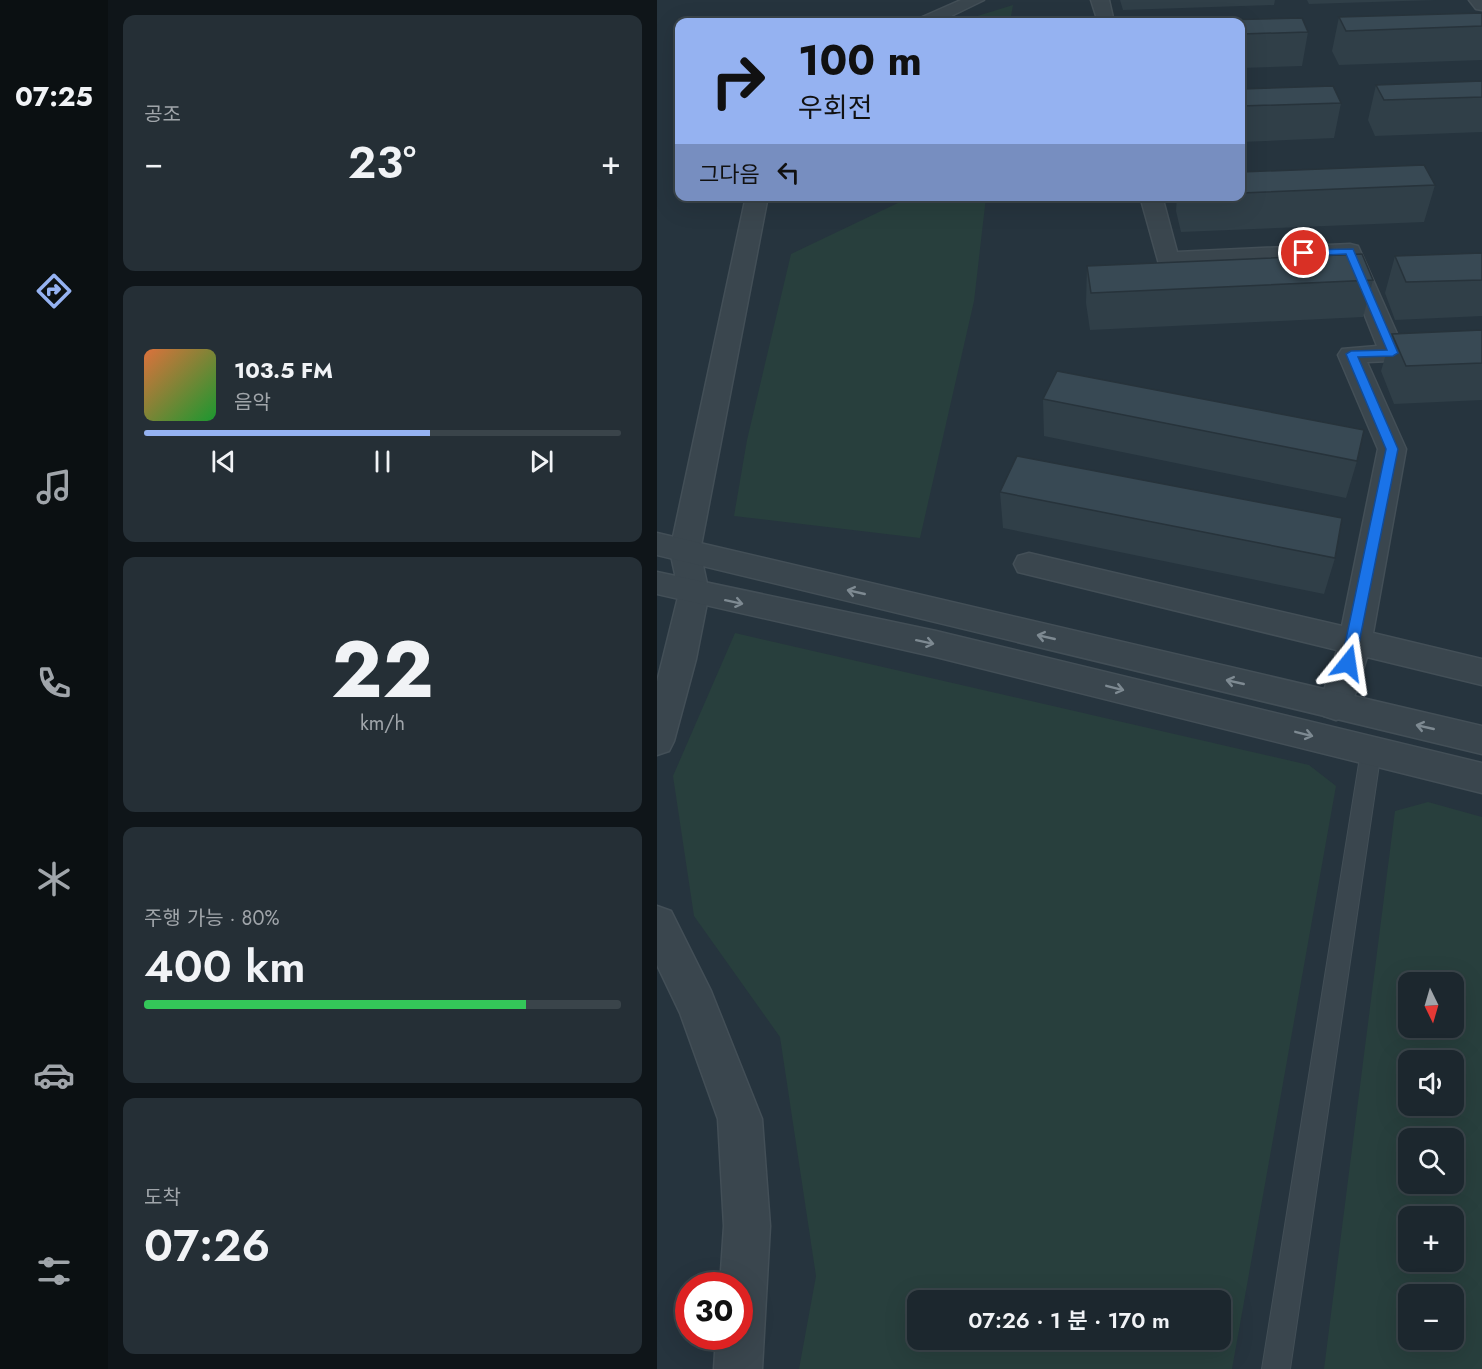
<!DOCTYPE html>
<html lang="ko">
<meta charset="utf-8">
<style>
body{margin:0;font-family:Jost,"Noto Sans KR",sans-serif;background:#252f36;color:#f1f3f6;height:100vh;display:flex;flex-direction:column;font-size:22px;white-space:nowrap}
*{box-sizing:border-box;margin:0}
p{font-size:20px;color:#a0a5aa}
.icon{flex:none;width:33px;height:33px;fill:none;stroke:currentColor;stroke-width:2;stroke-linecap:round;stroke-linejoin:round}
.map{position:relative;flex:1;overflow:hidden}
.details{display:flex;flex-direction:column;gap:15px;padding:15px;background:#0f1519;width:549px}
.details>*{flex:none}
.guide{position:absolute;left:18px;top:18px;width:570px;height:183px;border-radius:12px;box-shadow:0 6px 24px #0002,0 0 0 2px #3a444a;background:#95b2f1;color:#111;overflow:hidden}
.needle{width:39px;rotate:175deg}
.tools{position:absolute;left:741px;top:972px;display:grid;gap:12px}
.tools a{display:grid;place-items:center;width:66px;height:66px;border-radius:12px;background:#1c272e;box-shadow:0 6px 24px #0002,0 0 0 2px #3a444a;font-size:30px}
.speed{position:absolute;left:18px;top:1272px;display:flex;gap:12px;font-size:30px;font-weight:700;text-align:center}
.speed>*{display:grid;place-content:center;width:78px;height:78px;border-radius:50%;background:#1c272e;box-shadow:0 6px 24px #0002,0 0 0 2px #3a444a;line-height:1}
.speed .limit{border:9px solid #d22;background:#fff;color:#111}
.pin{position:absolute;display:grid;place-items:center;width:51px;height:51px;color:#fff;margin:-26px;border:3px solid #fff;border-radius:50%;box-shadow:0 2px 6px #0007}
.me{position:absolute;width:66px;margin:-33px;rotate:15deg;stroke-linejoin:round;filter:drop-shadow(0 0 4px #0008)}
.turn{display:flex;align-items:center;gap:21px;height:126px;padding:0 24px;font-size:27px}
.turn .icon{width:78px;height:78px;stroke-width:2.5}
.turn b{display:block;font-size:42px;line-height:51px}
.then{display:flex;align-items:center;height:57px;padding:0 24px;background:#0003;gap:12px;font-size:22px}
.big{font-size:45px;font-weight:600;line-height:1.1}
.details .widget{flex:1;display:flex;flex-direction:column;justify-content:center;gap:9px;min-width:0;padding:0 21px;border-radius:12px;background:#252f36}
.details .dial{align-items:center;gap:0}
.dial b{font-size:78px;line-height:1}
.song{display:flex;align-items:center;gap:18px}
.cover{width:72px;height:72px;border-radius:9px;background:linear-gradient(135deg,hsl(20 70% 55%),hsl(130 70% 35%))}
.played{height:6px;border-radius:3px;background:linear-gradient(90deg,#95b2f1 60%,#3a444a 60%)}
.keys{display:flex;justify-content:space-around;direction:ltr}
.heat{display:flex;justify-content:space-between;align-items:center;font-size:33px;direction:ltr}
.charge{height:9px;border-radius:4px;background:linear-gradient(90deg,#34c759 80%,#3a444a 0)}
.trip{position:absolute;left:250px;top:1290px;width:324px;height:60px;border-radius:12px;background:#1c272e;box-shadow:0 6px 24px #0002,0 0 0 2px #3a444a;font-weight:600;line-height:60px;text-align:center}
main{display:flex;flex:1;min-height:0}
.dock{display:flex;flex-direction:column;width:108px;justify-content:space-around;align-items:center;background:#0b1012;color:#a0a5aa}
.dock .icon{width:42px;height:42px}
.dock .selected{color:#95b2f1}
.dock b{font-size:27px;color:#f1f3f6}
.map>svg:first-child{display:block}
</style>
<main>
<nav class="dock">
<b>07:25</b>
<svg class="icon selected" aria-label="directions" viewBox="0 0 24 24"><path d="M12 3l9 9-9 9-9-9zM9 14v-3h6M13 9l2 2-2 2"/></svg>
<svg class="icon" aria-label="music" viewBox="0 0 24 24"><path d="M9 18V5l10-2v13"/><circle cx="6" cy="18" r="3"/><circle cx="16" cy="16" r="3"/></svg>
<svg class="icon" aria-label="phone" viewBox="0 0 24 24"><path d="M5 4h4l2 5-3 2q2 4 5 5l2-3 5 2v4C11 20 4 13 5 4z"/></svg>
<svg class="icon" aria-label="climate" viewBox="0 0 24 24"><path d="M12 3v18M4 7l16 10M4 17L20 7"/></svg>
<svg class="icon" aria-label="car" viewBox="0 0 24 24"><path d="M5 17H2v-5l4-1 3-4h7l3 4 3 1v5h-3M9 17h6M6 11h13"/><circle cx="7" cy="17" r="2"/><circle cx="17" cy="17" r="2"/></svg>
<svg class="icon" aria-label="filters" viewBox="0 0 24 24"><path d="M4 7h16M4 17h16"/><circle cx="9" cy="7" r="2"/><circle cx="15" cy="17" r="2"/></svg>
</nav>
<section class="details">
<div class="widget"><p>공조</p>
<div class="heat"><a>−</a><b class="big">23°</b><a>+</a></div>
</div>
<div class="widget">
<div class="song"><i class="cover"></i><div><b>103.5 FM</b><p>음악</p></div></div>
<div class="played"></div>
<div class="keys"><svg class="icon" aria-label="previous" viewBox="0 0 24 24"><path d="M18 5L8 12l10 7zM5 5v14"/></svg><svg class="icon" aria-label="pause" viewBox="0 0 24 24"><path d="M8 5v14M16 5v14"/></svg><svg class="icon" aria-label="next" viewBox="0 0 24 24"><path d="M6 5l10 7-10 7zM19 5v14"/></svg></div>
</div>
<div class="widget dial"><b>22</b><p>km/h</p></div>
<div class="widget"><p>주행 가능 · 80%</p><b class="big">400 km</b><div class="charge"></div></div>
<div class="widget"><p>도착</p><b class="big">07:26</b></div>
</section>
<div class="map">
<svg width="825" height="1369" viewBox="0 0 825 1369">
<rect width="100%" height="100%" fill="#26343e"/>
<path fill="#283f3d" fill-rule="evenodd" d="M 356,5 L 353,22 L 301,22 Z
M 246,196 L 329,197 L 317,301 L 263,538 L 77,516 L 90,440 L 134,254 L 245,201 Z
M 78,633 L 652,765 L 679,786 L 575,1369 L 142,1369 L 159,1276 L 123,1037 L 37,916 L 16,776 ZM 261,1300 L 564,1300 L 564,1340 L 261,1340 Z
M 771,802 L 825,817 L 825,1369 L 667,1369 L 738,811 ZM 752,982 L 796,982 L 796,1028 L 752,1028 ZM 752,1060 L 796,1060 L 796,1106 L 752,1106 ZM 752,1138 L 796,1138 L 796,1184 L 752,1184 ZM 752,1216 L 796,1216 L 796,1262 L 752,1262 ZM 752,1294 L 796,1294 L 796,1340 L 752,1340 Z"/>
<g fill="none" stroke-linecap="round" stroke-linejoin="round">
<defs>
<path id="service" d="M 714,742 L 721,745 L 724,751 L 633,1369 L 605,1369 L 704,751 L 707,745 Z"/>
<path id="minor" d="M 304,0 L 327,0 L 282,22 L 260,22 L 263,18 Z
M 434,0 L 452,0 L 457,22 L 441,22 Z
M 812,0 L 825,0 L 825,10 L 819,9 Z
M 89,196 L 111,196 L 43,551 L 52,593 L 39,659 L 17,741 L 12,751 L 0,755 L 0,682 L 22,593 L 13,551 Z
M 483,196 L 505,196 L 520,252 L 693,244 L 701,246 L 745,345 L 825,341 L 825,357 L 710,362 L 749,449 L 716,633 L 825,659 L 825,685 L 710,657 L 691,716 L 679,720 L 667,716 L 662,706 L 680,650 L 361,572 L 357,564 L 361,556 L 372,553 L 685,626 L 721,449 L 681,355 L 685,349 L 720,346 L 685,258 L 510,266 L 502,264 Z
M 0,906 L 14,911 L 54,991 L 105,1119 L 113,1226 L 105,1369 L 57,1369 L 59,1336 L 82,1336 L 82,1286 L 63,1286 L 67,1226 L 61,1119 L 23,1013 L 0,965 Z"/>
<path id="tertiary" d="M 0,533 L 825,726 L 825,754 L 0,555 Z
M 0,572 L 279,631 L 825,763 L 825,793 L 279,657 L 0,594 Z"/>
</defs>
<use href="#service" stroke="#434f57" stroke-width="2"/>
<use href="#minor" stroke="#434f57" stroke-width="3"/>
<use href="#tertiary" stroke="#434f57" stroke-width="3"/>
<use href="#service" fill="#3a464e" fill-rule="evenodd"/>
<use href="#minor" fill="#3a464e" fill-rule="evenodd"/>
<use href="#tertiary" fill="#3a464e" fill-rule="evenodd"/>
</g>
<path fill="#303f48" d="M 463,0 L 618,0 L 617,5 L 466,10 Z
M 650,0 L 779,0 L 652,4 Z
M 825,13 L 825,60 L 682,65 L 675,51 L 682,17 Z
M 584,22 L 651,32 L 645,66 L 584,68 Z
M 825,81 L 825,132 L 718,136 L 711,120 L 719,85 Z
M 584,89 L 684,103 L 677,138 L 584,142 Z
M 584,172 L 778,185 L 767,222 L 524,232 L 519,211 L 520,196 L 584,196 Z
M 825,253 L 825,316 L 738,320 L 728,293 L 738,256 Z
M 430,266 L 716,280 L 706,317 L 433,330 L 429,303 Z
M 825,330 L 825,400 L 737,404 L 724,371 L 735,334 Z
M 386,399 L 700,461 L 689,498 L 387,436 Z
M 343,492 L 678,558 L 667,594 L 346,528 Z"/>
<path fill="#384954" stroke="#27333b" stroke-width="1.5" d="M 825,13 L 825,26 L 689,31 L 682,17 Z
M 645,18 L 651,32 L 584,34 L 584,22 L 479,22 Z
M 825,81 L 825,97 L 727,100 L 719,85 Z
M 676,86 L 684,103 L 584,106 L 584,89 Z
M 767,165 L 778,185 L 584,193 L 584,172 Z
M 825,253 L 825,280 L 749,282 L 738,256 Z
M 705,254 L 716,280 L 434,293 L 430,266 Z
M 825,330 L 825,363 L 749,366 L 735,334 Z
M 400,371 L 707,430 L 700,461 L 386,399 Z
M 360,456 L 685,518 L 678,558 L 343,492 Z"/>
<defs><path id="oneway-shaft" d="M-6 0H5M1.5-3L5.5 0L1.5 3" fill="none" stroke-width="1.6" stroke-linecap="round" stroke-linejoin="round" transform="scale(1.5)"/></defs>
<g stroke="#7e8a92">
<use href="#oneway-shaft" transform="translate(199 592) rotate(-167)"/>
<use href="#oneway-shaft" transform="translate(77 602) rotate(12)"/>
<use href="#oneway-shaft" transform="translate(389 637) rotate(-167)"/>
<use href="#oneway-shaft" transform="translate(268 642) rotate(12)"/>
<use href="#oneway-shaft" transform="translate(578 682) rotate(-167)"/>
<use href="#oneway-shaft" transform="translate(458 688) rotate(14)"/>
<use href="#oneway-shaft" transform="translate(768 727) rotate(-167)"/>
<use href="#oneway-shaft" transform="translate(647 734) rotate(14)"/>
</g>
<path fill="#1a73e8" stroke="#114b97" stroke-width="1.5" d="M 696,249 L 741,353 L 736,356 L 701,357 L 741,449 L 698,663 L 691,669 L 684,663 L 729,449 L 689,354 L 694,351 L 730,350 L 689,254 L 647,256 L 642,253 L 647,250 Z"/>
</svg>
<div class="tools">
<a><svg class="needle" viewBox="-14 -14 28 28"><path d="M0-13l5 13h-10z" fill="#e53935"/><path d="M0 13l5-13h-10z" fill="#a0a5aa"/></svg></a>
<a><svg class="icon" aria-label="sound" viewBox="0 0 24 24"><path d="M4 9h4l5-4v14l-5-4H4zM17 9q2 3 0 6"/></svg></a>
<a><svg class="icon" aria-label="search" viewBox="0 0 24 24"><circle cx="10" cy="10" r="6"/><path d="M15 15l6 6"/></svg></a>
<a>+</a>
<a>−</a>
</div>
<div class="speed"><div class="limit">30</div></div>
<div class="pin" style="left:647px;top:253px;background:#d93025"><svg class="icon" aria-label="arrive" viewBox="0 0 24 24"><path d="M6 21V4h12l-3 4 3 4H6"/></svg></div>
<svg class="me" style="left:691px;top:663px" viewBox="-20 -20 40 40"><path d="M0-17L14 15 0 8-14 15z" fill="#1a73e8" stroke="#fff" stroke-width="4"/></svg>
<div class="trip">07:26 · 1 분 · 170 m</div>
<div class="guide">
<div class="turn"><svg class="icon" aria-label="right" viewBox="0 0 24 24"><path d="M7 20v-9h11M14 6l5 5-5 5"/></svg><div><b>100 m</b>우회전</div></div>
<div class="then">그다음<svg class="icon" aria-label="left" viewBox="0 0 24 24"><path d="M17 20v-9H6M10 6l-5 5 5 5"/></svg></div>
</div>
</div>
</main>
